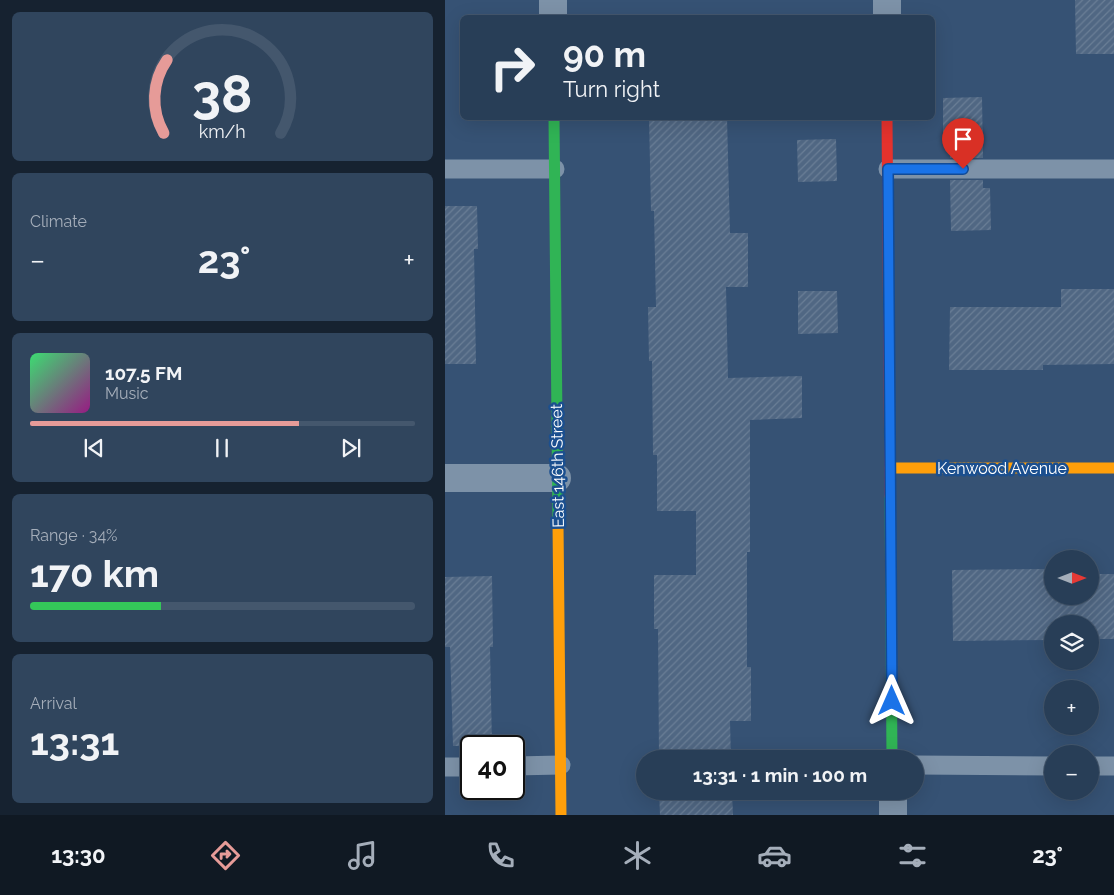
<!DOCTYPE html>
<meta charset="utf-8">
<style>
body{margin:0;font-family:Raleway,sans-serif;background:#30455d;color:#f1f3f6;height:100vh;display:flex;flex-direction:column;font-size:19px;white-space:nowrap}
*{box-sizing:border-box;margin:0}
p{font-size:16px;color:#a5aeba}
.icon{flex:none;width:28px;height:28px;fill:none;stroke:currentColor;stroke-width:2;stroke-linecap:round;stroke-linejoin:round}
.map{position:relative;flex:1;overflow:hidden}
.drawer{display:flex;flex-direction:column;gap:12px;padding:12px;background:#162230;width:445px}
.drawer>*{flex:none}
.guide{position:absolute;left:15px;top:15px;width:475px;height:105px;border-radius:8px;box-shadow:0 5px 20px #0002,0 0 0 1px #44576d;background:#283e57;color:#f1f3f6;overflow:hidden}
.needle{width:32px;rotate:90deg}
.buttons{position:absolute;left:599px;top:550px;display:grid;gap:10px}
.buttons a{display:grid;place-items:center;width:55px;height:55px;border-radius:50%;background:#283e57;box-shadow:0 5px 20px #0002,0 0 0 1px #44576d;font-size:25px}
.speed{position:absolute;left:15px;top:735px;display:flex;gap:10px;font-size:25px;font-weight:700;text-align:center}
.speed>*{display:grid;place-content:center;width:65px;height:65px;border-radius:50%;background:#283e57;box-shadow:0 5px 20px #0002,0 0 0 1px #44576d;line-height:1}
.speed .limit{border:2px solid #111;border-radius:8px;background:#fff;color:#111}
.pin{position:absolute;display:grid;place-items:center;width:42px;height:42px;color:#fff;margin:-51px -21px;border-radius:50% 50% 50% 0;rotate:-45deg;box-shadow:0 0 5px #0007}
.pin .icon{rotate:45deg}
.me{position:absolute;width:55px;margin:-28px;rotate:0deg;stroke-linejoin:round;filter:drop-shadow(0 0 4px #0008)}
.turn{display:flex;align-items:center;gap:18px;height:105px;padding:0 20px;font-size:22px}
.turn .icon{width:65px;height:65px;stroke-width:2.5}
.turn b{display:block;font-size:35px;line-height:42px}
.big{font-size:38px;font-weight:700;line-height:1.1}
.drawer .card{flex:1;display:flex;flex-direction:column;justify-content:center;gap:8px;min-width:0;padding:0 18px;border-radius:8px;background:#30455d}
.drawer .dial{align-items:center;gap:0}
.dial svg{height:130px;overflow:visible;fill:none;stroke:#44576d;stroke-width:7;stroke-linecap:round;text-anchor:middle}
.dial text{fill:#f1f3f6;stroke:none}
.song{display:flex;align-items:center;gap:15px}
.cover{width:60px;height:60px;border-radius:8px;background:linear-gradient(135deg,hsl(140 70% 55%),hsl(310 70% 35%))}
.played{height:5px;border-radius:2px;background:linear-gradient(90deg,#e69b98 70%,#44576d 70%)}
.keys{display:flex;justify-content:space-around;direction:ltr}
.heat{display:flex;justify-content:space-between;align-items:center;font-size:28px;direction:ltr}
.charge{height:8px;border-radius:4px;background:linear-gradient(90deg,#34c759 34%,#44576d 0)}
.trip{position:absolute;left:191px;top:750px;width:288px;height:50px;border-radius:25px;background:#283e57;box-shadow:0 5px 20px #0002,0 0 0 1px #44576d;font-weight:700;line-height:50px;text-align:center}
.dock{display:flex;height:80px;justify-content:space-around;align-items:center;background:#101923;color:#a5aeba}
.dock .icon{width:35px;height:35px}
.dock .on{color:#e69b98}
.dock b{font-size:22px;color:#f1f3f6}
main{display:flex;flex:1;min-height:0}
.map>svg:first-child{display:block}
</style>
<main>
<section class="drawer">
<div class="card dial"><svg viewBox="0 0 100 80">
<path d="M14 69A42 42 0 1 1 86 69"/>
<path d="M14 69A42 42 0 0 1 16 24" stroke="#e69b98"/>
<text x="50" y="56" font-size="32" font-weight="700">38</text>
<text x="50" y="72" font-size="11">km/h</text>
</svg></div>
<div class="card"><p>Climate</p>
<div class="heat"><a>−</a><b class="big">23°</b><a>+</a></div>
</div>
<div class="card">
<div class="song"><i class="cover"></i><div><b>107.5 FM</b><p>Music</p></div></div>
<div class="played"></div>
<div class="keys"><svg class="icon" aria-label="previous" viewBox="0 0 24 24"><path d="M18 5L8 12l10 7zM5 5v14"/></svg><svg class="icon" aria-label="pause" viewBox="0 0 24 24"><path d="M8 5v14M16 5v14"/></svg><svg class="icon" aria-label="next" viewBox="0 0 24 24"><path d="M6 5l10 7-10 7zM19 5v14"/></svg></div>
</div>
<div class="card"><p>Range · 34%</p><b class="big">170 km</b><div class="charge"></div></div>
<div class="card"><p>Arrival</p><b class="big">13:31</b></div>
</section>
<div class="map">
<svg width="669" height="815" viewBox="0 0 669 815">
<defs>
<pattern id="building-hatch" width="6" height="6" patternUnits="userSpaceOnUse" patternTransform="scale(1.25)"><rect width="6" height="6" fill="#506783"/><path d="M-1 1l2-2M0 6l6-6M5 7l2-2" fill="none" stroke="#6a7e96"/></pattern>
</defs>
<rect width="100%" height="100%" fill="#365274"/>
<path fill="url(#building-hatch)" d="M 630,0 L 669,0 L 669,54 L 631,54 Z
M 537,97 L 538,158 L 505,158 L 505,140 L 498,140 L 498,98 Z
M 204,118 L 282,118 L 285,233 L 303,233 L 303,287 L 281,287 L 283,378 L 357,376 L 357,418 L 305,420 L 305,552 L 302,552 L 302,667 L 306,667 L 306,721 L 285,721 L 286,759 L 214,759 L 213,629 L 209,629 L 209,575 L 251,575 L 251,511 L 212,511 L 212,455 L 208,455 L 207,361 L 204,361 L 203,307 L 211,307 L 209,211 L 206,211 Z
M 391,139 L 392,181 L 353,182 L 352,140 Z
M 505,180 L 538,180 L 538,188 L 545,188 L 546,230 L 506,231 Z
M 0,206 L 32,206 L 33,249 L 29,249 L 31,364 L 0,364 Z
M 616,289 L 669,289 L 669,364 L 598,365 L 598,370 L 504,370 L 505,307 L 616,307 Z
M 353,291 L 392,291 L 393,333 L 353,334 Z
M 602,569 L 602,574 L 608,574 L 608,596 L 645,596 L 645,574 L 669,574 L 669,639 L 645,639 L 645,624 L 608,624 L 608,640 L 508,641 L 507,570 Z
M 47,576 L 48,647 L 45,647 L 47,746 L 8,746 L 5,647 L 0,647 L 0,577 Z
M 214,791 L 287,791 L 288,815 L 215,815 Z"/>
<g fill="none" stroke-linecap="round" stroke-linejoin="round">
<path stroke="#7d92a8" stroke-width="19" d="M 0,169 L 110,169
M 443,169 L 669,169
M 470,765 L 608,766
M 69,766 L 116,765
M 645,766 L 669,766
M 0,767 L 26,767"/>
<path stroke="#7d92a8" stroke-width="28" d="M 108,0 L 108,18
M 442,0 L 442,18
M 0,478 L 112,478
M 448,791 L 448,815"/>
<path stroke="#30b455" stroke-width="11" d="M 109,118 L 113,524
M 445,496 L 447,759"/>
<path stroke="#ff9f0a" stroke-width="11" d="M 445,468 L 669,468
M 113,524 L 116,815"/>
<path stroke="#e5322d" stroke-width="11" d="M 442,118 L 445,496"/>
</g>
<g fill="none" stroke-linecap="round" stroke-linejoin="round">
<defs>
<path id="route" d="M 447,701 L 443,169 L 518,169"/>
</defs>
<use href="#route" stroke="#114b97" stroke-width="12"/>
<use href="#route" stroke="#1a73e8" stroke-width="9"/>
</g>
<g text-anchor="middle" stroke-width="5" stroke-linejoin="round" paint-order="stroke">
<g font-size="16" fill="#fff" stroke="#1b4f8f">
<text transform="translate(112 466) rotate(-91)" y="6">East 146th Street</text>
<text x="557" y="474">Kenwood Avenue</text>
</g>
</g>
</svg>
<div class="buttons">
<a><svg class="needle" viewBox="-14 -14 28 28"><path d="M0-13l5 13h-10z" fill="#e53935"/><path d="M0 13l5-13h-10z" fill="#a5aeba"/></svg></a>
<a><svg class="icon" aria-label="layers" viewBox="0 0 24 24"><path d="M12 4l9 5-9 5-9-5zM3 14l9 5 9-5"/></svg></a>
<a>+</a>
<a>−</a>
</div>
<div class="speed"><div class="limit">40</div></div>
<div class="pin" style="left:518px;top:169px;background:#d93025"><svg class="icon" aria-label="arrive" viewBox="0 0 24 24"><path d="M6 21V4h12l-3 4 3 4H6"/></svg></div>
<svg class="me" style="left:447px;top:701px" viewBox="-20 -20 40 40"><path d="M0-17L14 15 0 8-14 15z" fill="#1a73e8" stroke="#fff" stroke-width="4"/></svg>
<div class="trip">13:31 · 1 min · 100 m</div>
<div class="guide">
<div class="turn"><svg class="icon" aria-label="right" viewBox="0 0 24 24"><path d="M7 20v-9h11M14 6l5 5-5 5"/></svg><div><b>90 m</b>Turn right</div></div>
</div>
</div>
</main>
<nav class="dock">
<b>13:30</b>
<svg class="icon on" aria-label="directions" viewBox="0 0 24 24"><path d="M12 3l9 9-9 9-9-9zM9 14v-3h6M13 9l2 2-2 2"/></svg>
<svg class="icon" aria-label="music" viewBox="0 0 24 24"><path d="M9 18V5l10-2v13"/><circle cx="6" cy="18" r="3"/><circle cx="16" cy="16" r="3"/></svg>
<svg class="icon" aria-label="phone" viewBox="0 0 24 24"><path d="M5 4h4l2 5-3 2q2 4 5 5l2-3 5 2v4C11 20 4 13 5 4z"/></svg>
<svg class="icon" aria-label="climate" viewBox="0 0 24 24"><path d="M12 3v18M4 7l16 10M4 17L20 7"/></svg>
<svg class="icon" aria-label="car" viewBox="0 0 24 24"><path d="M5 17H2v-5l4-1 3-4h7l3 4 3 1v5h-3M9 17h6M6 11h13"/><circle cx="7" cy="17" r="2"/><circle cx="17" cy="17" r="2"/></svg>
<svg class="icon" aria-label="filters" viewBox="0 0 24 24"><path d="M4 7h16M4 17h16"/><circle cx="9" cy="7" r="2"/><circle cx="15" cy="17" r="2"/></svg>
<b>23°</b>
</nav>
